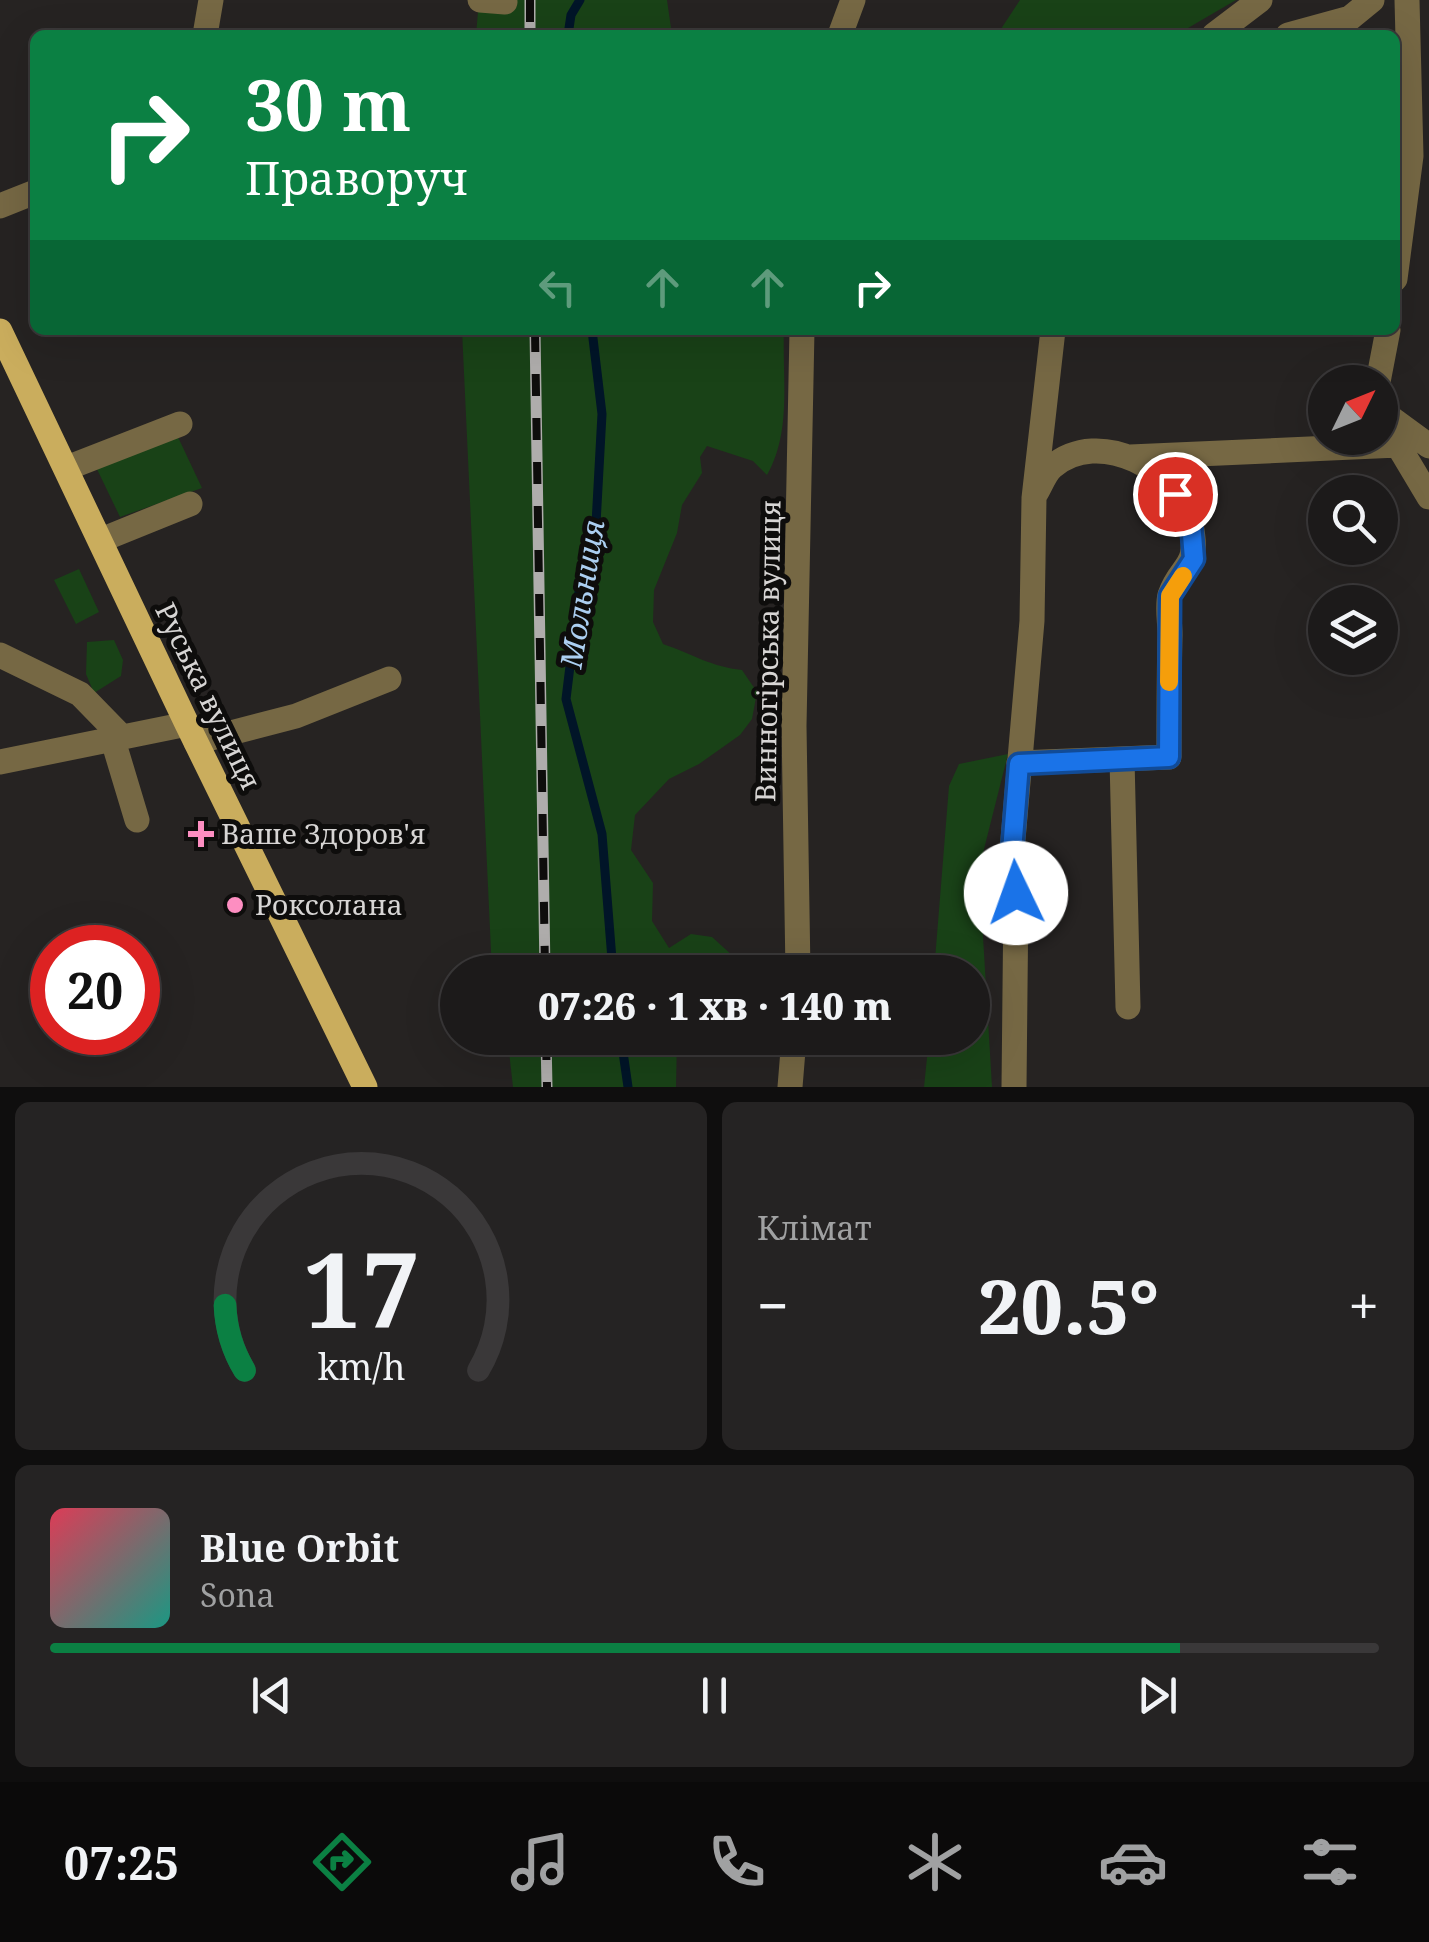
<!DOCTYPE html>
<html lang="uk">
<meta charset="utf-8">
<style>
body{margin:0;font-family:"Noto Serif",serif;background:#252323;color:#f1f3f6;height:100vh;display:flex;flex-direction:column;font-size:38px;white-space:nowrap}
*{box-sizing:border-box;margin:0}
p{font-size:32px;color:#a0a1a2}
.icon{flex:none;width:55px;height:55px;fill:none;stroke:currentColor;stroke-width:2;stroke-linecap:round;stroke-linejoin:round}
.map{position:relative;height:1087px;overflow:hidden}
.side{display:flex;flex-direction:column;gap:15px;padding:15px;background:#0f0e0e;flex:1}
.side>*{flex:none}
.top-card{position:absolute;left:30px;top:30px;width:1370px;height:305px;border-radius:15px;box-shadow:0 10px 40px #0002,0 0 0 2px #3a3839;background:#0b8043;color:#fff;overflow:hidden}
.needle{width:65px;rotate:47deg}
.tools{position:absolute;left:1308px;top:365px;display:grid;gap:20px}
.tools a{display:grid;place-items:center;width:90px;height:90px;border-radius:50%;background:#1c1a1a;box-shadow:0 10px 40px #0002,0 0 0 2px #3a3839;font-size:50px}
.speed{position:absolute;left:30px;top:925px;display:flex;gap:20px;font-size:50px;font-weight:700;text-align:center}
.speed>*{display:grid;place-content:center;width:130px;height:130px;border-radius:50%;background:#1c1a1a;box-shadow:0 10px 40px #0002,0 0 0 2px #3a3839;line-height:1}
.speed .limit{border:15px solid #d22;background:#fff;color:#111}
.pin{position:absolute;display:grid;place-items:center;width:85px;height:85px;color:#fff;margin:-42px;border:5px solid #fff;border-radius:50%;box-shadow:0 2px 10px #0007}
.me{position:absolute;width:110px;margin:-55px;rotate:357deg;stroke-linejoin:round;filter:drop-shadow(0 0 8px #0008)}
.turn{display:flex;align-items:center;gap:35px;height:210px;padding:0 50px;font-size:45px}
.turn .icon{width:130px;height:130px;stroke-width:2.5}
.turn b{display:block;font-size:70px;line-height:85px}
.lanes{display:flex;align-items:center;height:95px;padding:0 50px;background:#0003;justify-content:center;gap:50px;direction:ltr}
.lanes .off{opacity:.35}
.big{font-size:75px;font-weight:800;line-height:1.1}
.side .tile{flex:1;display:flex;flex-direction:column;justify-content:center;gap:15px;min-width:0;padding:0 35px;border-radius:15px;background:#252323}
.side .dial{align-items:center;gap:0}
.dial svg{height:260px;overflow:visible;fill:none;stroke:#3a3839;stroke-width:7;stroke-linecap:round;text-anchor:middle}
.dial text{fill:#f1f3f6;stroke:none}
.song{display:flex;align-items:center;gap:30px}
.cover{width:120px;height:120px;border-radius:15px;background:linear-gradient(135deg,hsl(350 70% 55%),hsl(170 70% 35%))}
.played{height:10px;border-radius:5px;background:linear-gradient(90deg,#0b8043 85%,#3a3839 85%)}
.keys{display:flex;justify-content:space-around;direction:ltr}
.heat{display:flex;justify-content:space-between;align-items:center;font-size:55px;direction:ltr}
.side .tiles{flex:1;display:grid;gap:15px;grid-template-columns:1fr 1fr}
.tile:last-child{grid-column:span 2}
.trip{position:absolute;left:440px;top:955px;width:550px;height:100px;border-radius:50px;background:#1c1a1a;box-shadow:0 10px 40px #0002,0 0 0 2px #3a3839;font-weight:800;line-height:100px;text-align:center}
.dock{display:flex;height:160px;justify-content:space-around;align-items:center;background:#0b0a0a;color:#a0a1a2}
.dock .icon{width:70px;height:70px}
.dock .on{color:#0b8043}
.dock b{font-size:45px;color:#f1f3f6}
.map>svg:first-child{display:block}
</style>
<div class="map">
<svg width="1429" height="1087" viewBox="0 0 1429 1087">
<rect width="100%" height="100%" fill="#262322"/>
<path fill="#194217" d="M 479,0 L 667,0 L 672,35 L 476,35 Z
M 1020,0 L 1236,0 L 1176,35 L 997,35 Z
M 462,330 L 784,330 C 782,379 792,431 767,475 L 753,461 L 707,446 L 700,457 L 702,473 L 682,505 L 677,533 L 654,590 L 653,622 L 663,644 C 692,654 712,667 742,670 L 757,692 L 752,719 L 740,735 L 699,764 L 669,779 L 635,815 L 631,850 L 653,883 L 652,921 L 669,948 L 691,934 L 712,937 L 744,966 L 743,972 L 492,972 Z
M 177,435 L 202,488 L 120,517 L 95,465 Z
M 79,569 L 99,612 L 76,624 L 54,580 Z
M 114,640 L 123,660 L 121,676 L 94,693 L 86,674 L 87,642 Z
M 1008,754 L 979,869 L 992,1087 L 924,1087 L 929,1038 L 972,1038 L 972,972 L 934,972 L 949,786 L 959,764 Z
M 496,1038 L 677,1038 L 676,1087 L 513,1087 L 508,1043 Z"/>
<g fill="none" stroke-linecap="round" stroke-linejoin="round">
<path stroke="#011528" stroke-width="9" d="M 568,35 L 571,15 L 580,0
M 592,330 L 602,414 L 595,542 L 579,592 L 566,699 L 602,834 L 613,972
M 621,1038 L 628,1087"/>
<path stroke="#766844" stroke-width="25" d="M 480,0 L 505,2
M 205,35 L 211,0
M 840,35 L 853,0
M 1214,35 L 1260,0
M 1288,35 L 1350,18 L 1372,0
M 0,206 L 35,192
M 1395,279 L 1411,156 L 1407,0
M 1378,382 L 1388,330
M 1384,413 L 1429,446
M 1380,415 L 1429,497
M 1130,457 L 1398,445
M 67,468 L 180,424
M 101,540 L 190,504
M 0,655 L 80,694 L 120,735
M 112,737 L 137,820
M 196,742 L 296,716 L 389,679
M 1122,759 L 1128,1007
M 0,762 L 187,724
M 1019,763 L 1169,757 C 1169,716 1169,675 1170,634 C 1170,623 1167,606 1170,595 C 1181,563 1200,569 1191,525 C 1180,470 1099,426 1052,467 C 1045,473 1041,485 1036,493
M 798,972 L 794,726 L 802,330
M 790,1087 L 794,1038
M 1014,1087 L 1016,893 L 1012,851 L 1032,621 L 1034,498 L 1053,330"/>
<path stroke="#caad5d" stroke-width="25" d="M 0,331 L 187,724 L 365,1087"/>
<defs>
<path id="rail" d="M 530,0 L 530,35
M 535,330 L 545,972
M 546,1038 L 547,1087"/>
</defs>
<use href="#rail" stroke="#afadac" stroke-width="11"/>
<use href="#rail" stroke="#0e0d0c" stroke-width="8" stroke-dasharray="22" stroke-linecap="butt"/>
</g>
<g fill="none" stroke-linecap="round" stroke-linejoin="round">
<defs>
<path id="route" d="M 1016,893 L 1012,851 L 1019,764 L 1169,757 L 1170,596 L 1194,559 L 1191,522 L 1175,494"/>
</defs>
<use href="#route" stroke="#114b97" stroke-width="25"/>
<use href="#route" stroke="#1a73e8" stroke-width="18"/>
<path stroke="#f59e0b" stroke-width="18" d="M 1169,682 L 1170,596 L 1183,576"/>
</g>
<g fill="#fd8ec1" stroke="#0e0d0c" stroke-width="4">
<path d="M196 819h10v10h10v10h-10v10h-10v-10h-10v-10h10z"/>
<circle cx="235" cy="905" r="10"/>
</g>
<g text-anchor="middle" stroke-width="10" stroke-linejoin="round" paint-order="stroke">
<g font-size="28" fill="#d7d5d4" stroke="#0e0d0c">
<text transform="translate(768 651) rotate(-89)" y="10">Винногірська вулиця</text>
<text transform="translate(208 696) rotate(64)" y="10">Руська вулиця</text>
</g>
<g font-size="28" fill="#d7d5d4" stroke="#0e0d0c" text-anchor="start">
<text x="221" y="844">Ваше Здоров'я</text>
<text x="255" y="915">Роксолана</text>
</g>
<g font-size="30" font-style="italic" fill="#accff1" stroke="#0e0d0c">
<text transform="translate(583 594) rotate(-81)" y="10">Мольниця</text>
</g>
</g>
</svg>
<div class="tools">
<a><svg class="needle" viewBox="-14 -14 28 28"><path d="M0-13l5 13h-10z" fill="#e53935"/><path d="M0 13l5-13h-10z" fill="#a0a1a2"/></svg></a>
<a><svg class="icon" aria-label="search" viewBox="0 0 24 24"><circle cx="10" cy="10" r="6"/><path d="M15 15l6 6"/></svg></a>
<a><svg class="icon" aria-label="layers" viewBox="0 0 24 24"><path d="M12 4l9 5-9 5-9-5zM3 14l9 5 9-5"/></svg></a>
</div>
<div class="speed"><div class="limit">20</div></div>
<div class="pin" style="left:1175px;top:494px;background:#d93025"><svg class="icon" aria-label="arrive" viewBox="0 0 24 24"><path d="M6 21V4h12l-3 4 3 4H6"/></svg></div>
<svg class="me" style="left:1016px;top:893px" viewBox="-20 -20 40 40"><circle r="19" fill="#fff"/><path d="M0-13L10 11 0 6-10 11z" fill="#1a73e8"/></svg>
<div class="trip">07:26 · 1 хв · 140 m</div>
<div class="top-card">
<div class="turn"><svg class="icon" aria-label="right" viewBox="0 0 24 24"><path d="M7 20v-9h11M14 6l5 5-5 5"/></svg><div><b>30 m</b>Праворуч</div></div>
<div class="lanes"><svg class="icon off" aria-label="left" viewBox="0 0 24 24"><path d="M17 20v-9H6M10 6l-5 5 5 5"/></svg><svg class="icon off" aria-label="ahead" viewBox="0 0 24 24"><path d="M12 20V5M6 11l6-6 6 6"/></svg><svg class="icon off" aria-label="ahead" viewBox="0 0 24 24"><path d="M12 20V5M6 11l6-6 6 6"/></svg><svg class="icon" aria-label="right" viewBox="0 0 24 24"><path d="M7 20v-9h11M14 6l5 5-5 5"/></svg></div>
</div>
</div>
<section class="side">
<div class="tiles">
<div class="tile dial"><svg viewBox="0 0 100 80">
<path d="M14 69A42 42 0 1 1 86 69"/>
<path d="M14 69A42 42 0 0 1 8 49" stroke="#0b8043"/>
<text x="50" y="56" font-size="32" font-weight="700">17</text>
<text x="50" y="72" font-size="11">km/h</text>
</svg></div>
<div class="tile"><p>Клімат</p>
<div class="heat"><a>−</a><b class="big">20.5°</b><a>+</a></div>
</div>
<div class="tile">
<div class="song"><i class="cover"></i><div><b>Blue Orbit</b><p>Sona</p></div></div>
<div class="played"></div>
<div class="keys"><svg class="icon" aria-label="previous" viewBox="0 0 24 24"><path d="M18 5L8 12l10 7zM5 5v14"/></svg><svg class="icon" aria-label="pause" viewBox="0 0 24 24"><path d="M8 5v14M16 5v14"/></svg><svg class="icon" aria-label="next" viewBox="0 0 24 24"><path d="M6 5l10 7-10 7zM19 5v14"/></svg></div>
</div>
</div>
</section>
<nav class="dock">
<b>07:25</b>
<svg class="icon on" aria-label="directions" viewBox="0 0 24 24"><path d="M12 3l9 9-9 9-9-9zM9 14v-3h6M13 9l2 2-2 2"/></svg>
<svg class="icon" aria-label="music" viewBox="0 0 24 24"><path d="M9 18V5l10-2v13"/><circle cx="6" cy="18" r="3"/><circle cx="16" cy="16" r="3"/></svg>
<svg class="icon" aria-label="phone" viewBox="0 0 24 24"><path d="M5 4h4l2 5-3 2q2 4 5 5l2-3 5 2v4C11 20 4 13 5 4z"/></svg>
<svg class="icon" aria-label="climate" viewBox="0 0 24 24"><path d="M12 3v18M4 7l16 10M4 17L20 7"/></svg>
<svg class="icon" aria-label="car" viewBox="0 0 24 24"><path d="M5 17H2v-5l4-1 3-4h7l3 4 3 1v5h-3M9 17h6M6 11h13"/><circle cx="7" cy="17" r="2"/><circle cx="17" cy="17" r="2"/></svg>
<svg class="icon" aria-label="filters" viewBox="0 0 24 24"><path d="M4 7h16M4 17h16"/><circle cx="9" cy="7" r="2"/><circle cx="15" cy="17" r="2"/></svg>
</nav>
